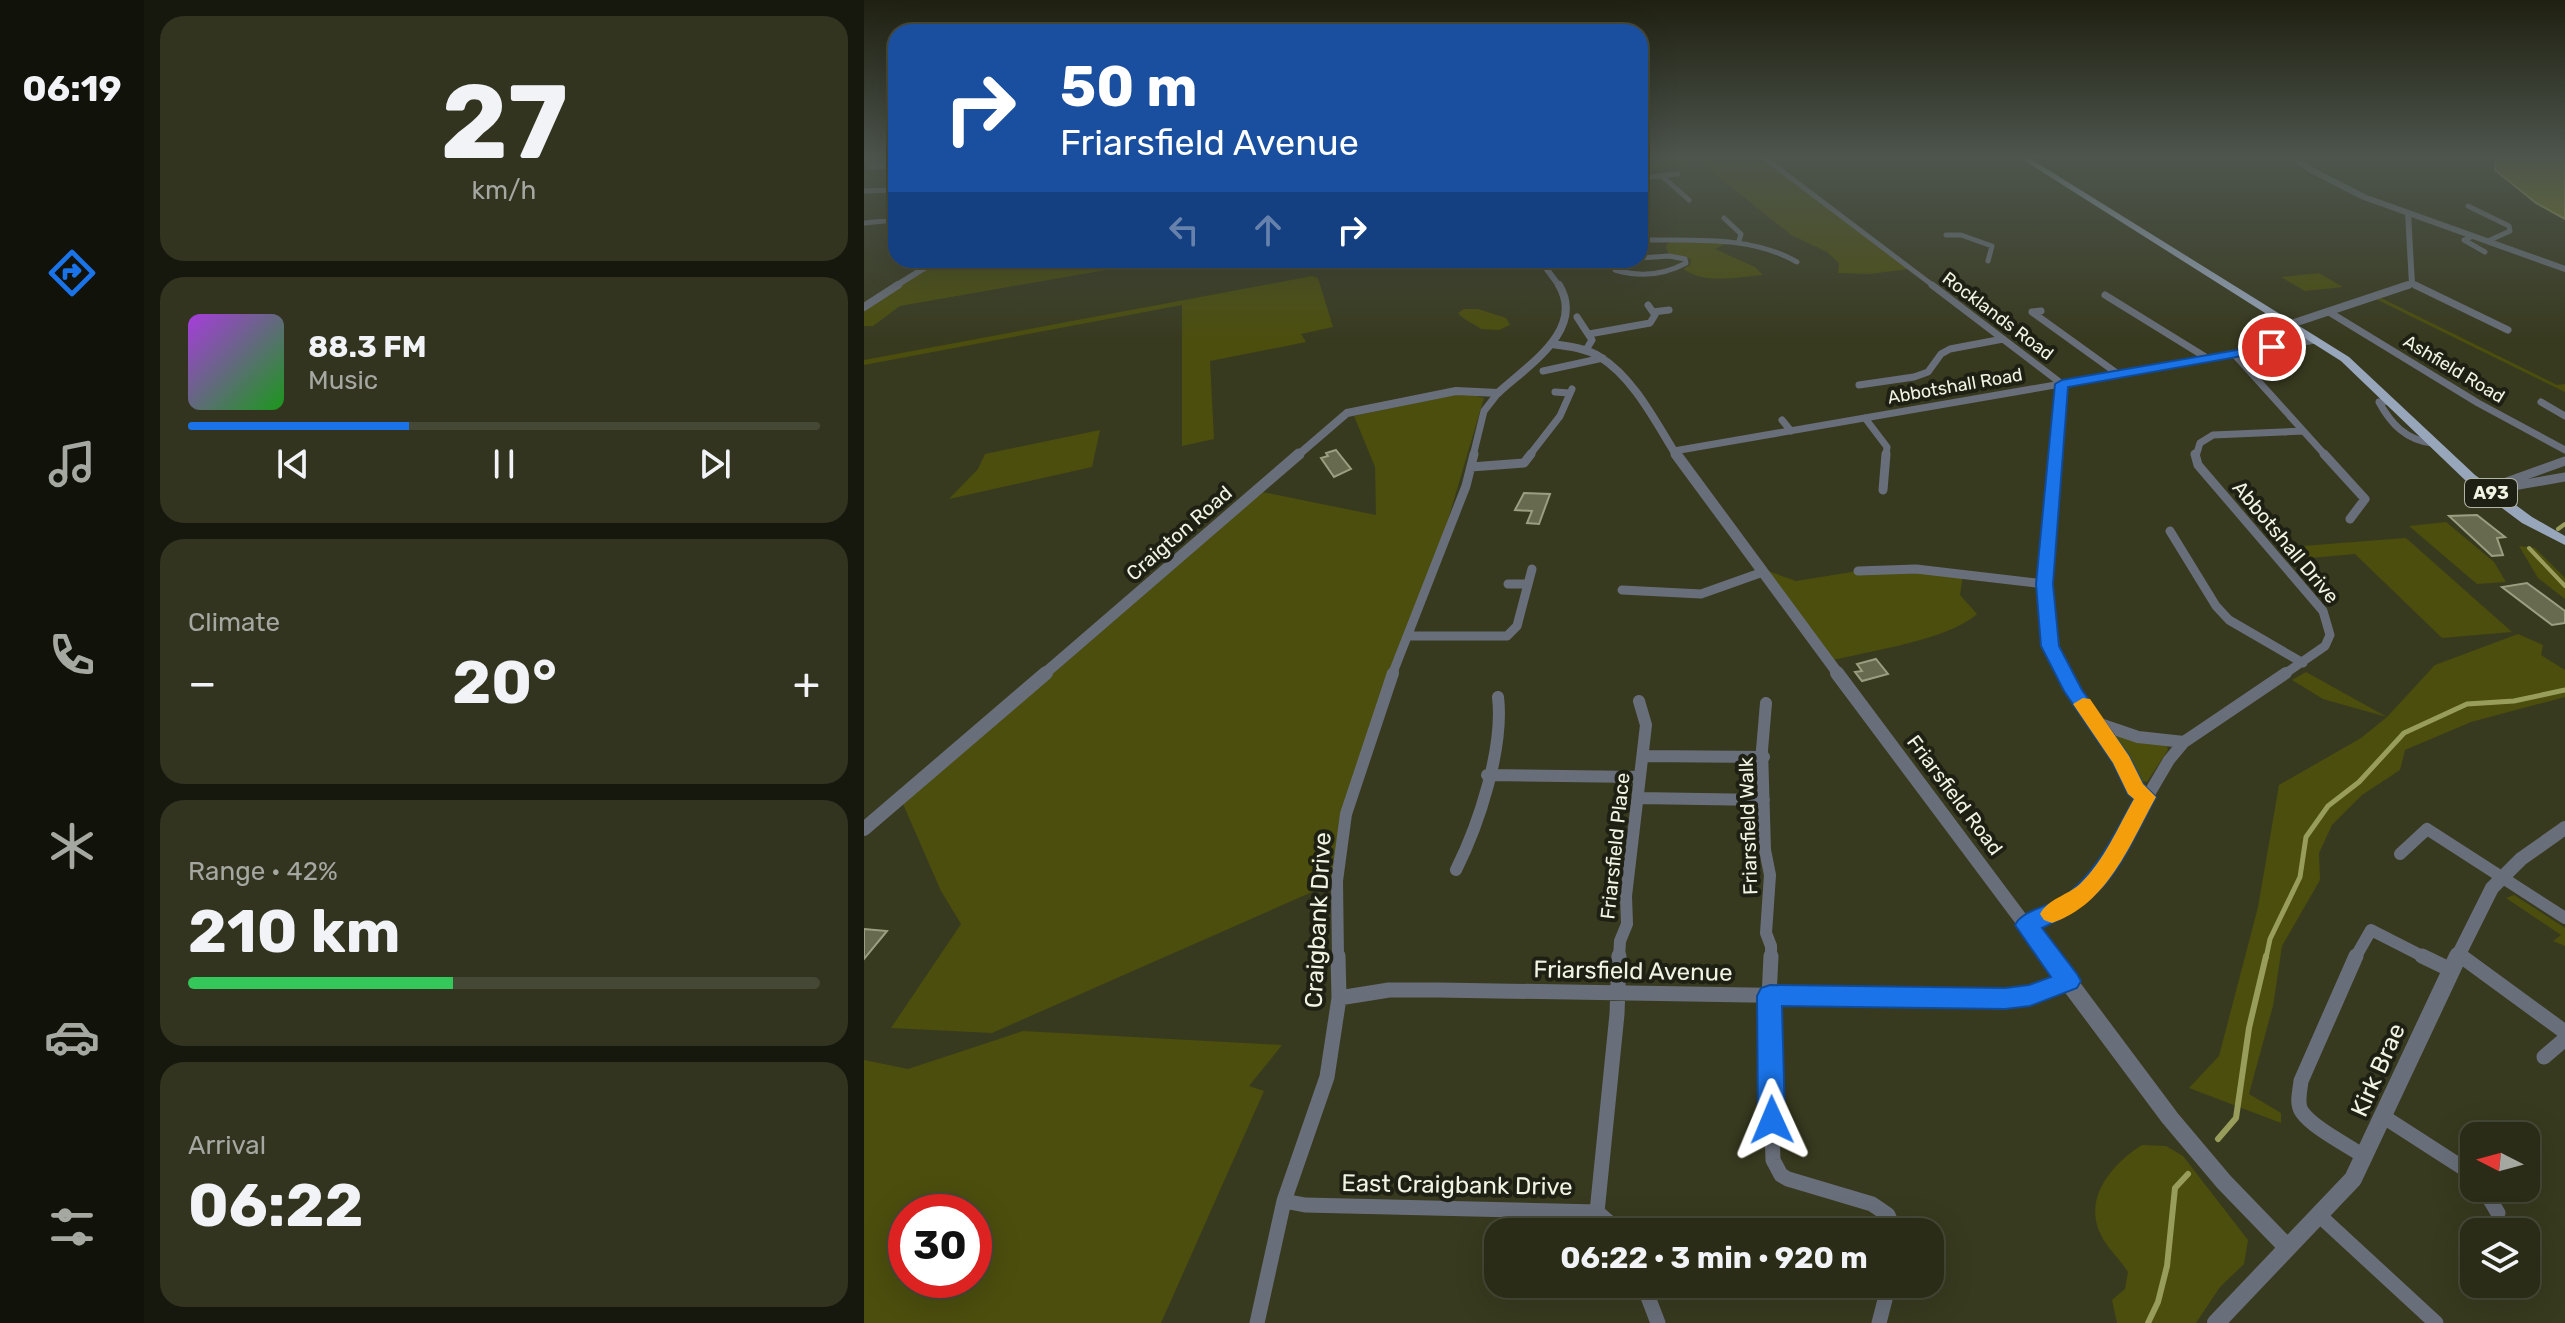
<!DOCTYPE html>
<meta charset="utf-8">
<style>
body{margin:0;font-family:Rubik,sans-serif;background:#323420;color:#f1f3f6;height:100vh;display:flex;flex-direction:column;font-size:30px;white-space:nowrap}
*{box-sizing:border-box;margin:0}
p{font-size:26px;color:#a5a7a1}
.icon{flex:none;width:44px;height:44px;fill:none;stroke:currentColor;stroke-width:2;stroke-linecap:round;stroke-linejoin:round}
.map{position:relative;flex:1;overflow:hidden}
.side{display:flex;flex-direction:column;gap:16px;padding:16px;background:#17180d;width:720px}
.side>*{flex:none}
.top-card{position:absolute;left:24px;top:24px;width:760px;height:244px;border-radius:24px;box-shadow:0 8px 32px #0002,0 0 0 2px #464836;background:#1a4fa0;color:#fff;overflow:hidden}
.needle{width:52px;rotate:276deg}
.controls{position:absolute;left:1596px;top:1122px;display:grid;gap:16px}
.controls a{display:grid;place-items:center;width:80px;height:80px;border-radius:16px;background:#2a2c17;box-shadow:0 8px 32px #0002,0 0 0 2px #464836;font-size:40px}
.speed{position:absolute;left:24px;top:1194px;display:flex;gap:16px;font-size:40px;font-weight:700;text-align:center}
.speed>*{display:grid;place-content:center;width:104px;height:104px;border-radius:50%;background:#2a2c17;box-shadow:0 8px 32px #0002,0 0 0 2px #464836;line-height:1}
.speed .limit{border:12px solid #d22;background:#fff;color:#111}
.pin{position:absolute;display:grid;place-items:center;width:68px;height:68px;color:#fff;margin:-34px;border:4px solid #fff;border-radius:50%;box-shadow:0 2px 8px #0007}
.me{position:absolute;width:88px;margin:-44px;rotate:359deg;stroke-linejoin:round;filter:drop-shadow(0 0 6px #0008)}
.turn{display:flex;align-items:center;gap:28px;height:168px;padding:0 40px;font-size:36px}
.turn .icon{width:104px;height:104px;stroke-width:2.5}
.turn b{display:block;font-size:56px;line-height:68px}
.lanes{display:flex;align-items:center;height:76px;padding:0 40px;background:#0003;justify-content:center;gap:40px;direction:ltr}
.lanes .off{opacity:.35}
.big{font-size:60px;font-weight:700;line-height:1.1}
.side .tile{flex:1;display:flex;flex-direction:column;justify-content:center;gap:12px;min-width:0;padding:0 28px;border-radius:24px;background:#323420}
.side .dial{align-items:center;gap:0}
.dial b{font-size:104px;line-height:1}
.song{display:flex;align-items:center;gap:24px}
.cover{width:96px;height:96px;border-radius:12px;background:linear-gradient(135deg,hsl(280 70% 55%),hsl(120 70% 35%))}
.played{height:8px;border-radius:4px;background:linear-gradient(90deg,#1a73e8 35%,#464836 35%)}
.keys{display:flex;justify-content:space-around;direction:ltr}
.heat{display:flex;justify-content:space-between;align-items:center;font-size:44px;direction:ltr}
.charge{height:12px;border-radius:6px;background:linear-gradient(90deg,#34c759 42%,#464836 0)}
.trip{position:absolute;left:620px;top:1218px;width:460px;height:80px;border-radius:24px;background:#2a2c17;box-shadow:0 8px 32px #0002,0 0 0 2px #464836;font-weight:700;line-height:80px;text-align:center}
main{display:flex;flex:1;min-height:0}
.menu{display:flex;flex-direction:column;width:144px;justify-content:space-around;align-items:center;background:#111209;color:#a5a7a1}
.menu .icon{width:56px;height:56px}
.menu .selected{color:#1a73e8}
.menu b{font-size:36px;color:#f1f3f6}
.map>svg:first-child{display:block}
</style>
<main>
<nav class="menu">
<b>06:19</b>
<svg class="icon selected" aria-label="directions" viewBox="0 0 24 24"><path d="M12 3l9 9-9 9-9-9zM9 14v-3h6M13 9l2 2-2 2"/></svg>
<svg class="icon" aria-label="music" viewBox="0 0 24 24"><path d="M9 18V5l10-2v13"/><circle cx="6" cy="18" r="3"/><circle cx="16" cy="16" r="3"/></svg>
<svg class="icon" aria-label="phone" viewBox="0 0 24 24"><path d="M5 4h4l2 5-3 2q2 4 5 5l2-3 5 2v4C11 20 4 13 5 4z"/></svg>
<svg class="icon" aria-label="climate" viewBox="0 0 24 24"><path d="M12 3v18M4 7l16 10M4 17L20 7"/></svg>
<svg class="icon" aria-label="car" viewBox="0 0 24 24"><path d="M5 17H2v-5l4-1 3-4h7l3 4 3 1v5h-3M9 17h6M6 11h13"/><circle cx="7" cy="17" r="2"/><circle cx="17" cy="17" r="2"/></svg>
<svg class="icon" aria-label="filters" viewBox="0 0 24 24"><path d="M4 7h16M4 17h16"/><circle cx="9" cy="7" r="2"/><circle cx="15" cy="17" r="2"/></svg>
</nav>
<section class="side">
<div class="tile dial"><b>27</b><p>km/h</p></div>
<div class="tile">
<div class="song"><i class="cover"></i><div><b>88.3 FM</b><p>Music</p></div></div>
<div class="played"></div>
<div class="keys"><svg class="icon" aria-label="previous" viewBox="0 0 24 24"><path d="M18 5L8 12l10 7zM5 5v14"/></svg><svg class="icon" aria-label="pause" viewBox="0 0 24 24"><path d="M8 5v14M16 5v14"/></svg><svg class="icon" aria-label="next" viewBox="0 0 24 24"><path d="M6 5l10 7-10 7zM19 5v14"/></svg></div>
</div>
<div class="tile"><p>Climate</p>
<div class="heat"><a>−</a><b class="big">20°</b><a>+</a></div>
</div>
<div class="tile"><p>Range · 42%</p><b class="big">210 km</b><div class="charge"></div></div>
<div class="tile"><p>Arrival</p><b class="big">06:22</b></div>
</section>
<div class="map">
<svg width="1701" height="1323" viewBox="0 0 1701 1323">
<rect width="100%" height="100%" fill="#383a1f"/>
<path fill="#4b4e0d" fill-rule="evenodd" d="M 793,156 L 898,156 L 1046,269 L 1005,274 L 974,273 L 975,263 L 963,252 L 927,235 L 837,163 L 776,170 L 776,164 L 804,161 Z
M 805,242 L 863,243 L 851,249 L 891,267 L 899,275 C 872,277 843,285 819,269 L 826,265 L 827,259 L 805,254 L 802,247 Z
M 76,260 L 299,260 L 36,306 L 9,326 L 0,326 L 0,310 Z
M 1455,273 L 1479,287 L 1441,291 L 1417,277 Z
M 448,276 L 454,278 L 469,327 L 437,334 L 442,342 L 346,361 L 350,439 L 318,446 L 318,305 L 0,365 L 0,360 Z
M 1517,298 L 1693,385 L 1701,384 L 1701,392 L 1512,299 Z
M 600,309 L 614,309 L 642,318 L 646,325 L 635,330 L 617,329 C 610,323 599,320 594,313 Z
M 600,393 L 620,398 L 565,584 L 502,749 L 473,881 L 128,1033 L 27,1028 L 97,924 L 77,891 L 39,804 L 398,492 L 512,515 L 511,467 L 490,416 Z
M 236,430 L 228,467 L 85,499 L 114,469 L 121,454 Z
M 1582,522 L 1630,562 L 1642,582 L 1613,584 L 1545,526 Z
M 1541,538 L 1542,538 L 1648,632 L 1578,638 L 1491,554 L 1425,560 L 1414,548 Z
M 1655,546 L 1671,548 L 1701,578 L 1701,599 L 1674,578 Z
M 898,569 L 932,581 L 994,571 L 1099,575 L 1096,595 L 1113,614 C 1084,640 1005,651 965,661 Z
M 1654,634 L 1679,645 L 1677,655 L 1701,670 L 1701,697 L 1607,722 L 1541,750 L 1536,770 L 1498,795 L 1468,825 L 1455,853 L 1456,880 L 1418,946 L 1409,1006 L 1385,1094 L 1417,1113 L 1417,1123 L 1325,1088 L 1355,1056 L 1394,907 L 1415,785 L 1497,738 L 1523,717 L 1459,699 L 1428,680 L 1442,672 L 1523,717 L 1571,665 Z
M 1251,735 L 1303,746 L 1304,750 L 1283,782 L 1272,780 L 1248,737 Z
M 1650,895 L 1701,928 L 1701,946 L 1689,941 L 1697,935 L 1642,898 Z
M 159,1031 L 418,1045 L 385,1086 L 400,1091 L 297,1323 L 0,1323 L 0,1060 L 44,1069 ZM 42,1212 L 110,1212 L 110,1280 L 42,1280 Z
M 1278,1145 L 1302,1146 L 1319,1156 L 1384,1240 L 1380,1264 L 1356,1287 L 1332,1323 L 1253,1323 L 1248,1300 L 1261,1289 L 1264,1272 C 1256,1259 1243,1248 1237,1235 C 1218,1198 1249,1163 1278,1145 Z"/>
<path fill="#737822" stroke="#999d5c" stroke-width="2" d="M 1641,156 L 1701,156 L 1701,219 L 1672,203 L 1631,170 L 1632,158 Z"/>
<g fill="none" stroke-linecap="round" stroke-linejoin="round">
<path stroke="#999d5c" stroke-width="4" d="M 1694,529 L 1701,524
M 1665,548 L 1701,586"/>
<path stroke="#999d5c" stroke-width="5" d="M 1402,958 L 1406,939 L 1436,877 L 1442,837 L 1464,806 L 1495,782 L 1540,733 L 1603,704 L 1650,701 L 1701,690"/>
<path stroke="#999d5c" stroke-width="6" d="M 1354,1139 L 1372,1118 L 1385,1028 L 1402,956
M 1284,1323 L 1294,1302 L 1303,1266 L 1311,1188 L 1324,1174"/>
</g>
<path fill="#676a4e" stroke="#9b9e80" stroke-width="2" d="M 472,450 L 487,469 L 470,477 L 457,458 L 464,456 L 462,453 Z
M 660,493 L 686,494 L 675,524 L 663,523 L 668,511 L 651,510 Z
M 1613,515 L 1641,537 L 1633,538 L 1639,555 L 1628,556 L 1585,516 Z
M 1663,583 L 1701,611 L 1701,623 L 1688,625 L 1638,587 Z
M 1012,659 L 1024,674 L 998,681 L 991,672 L 998,671 L 993,664 Z
M 0,929 L 23,931 L 0,959 Z"/>
<g fill="none" stroke-linecap="round" stroke-linejoin="round">
<path stroke="#696f7a" stroke-width="5" d="M 13,156 L 8,167 L 32,165
M 898,156 L 1071,287
M 798,176 L 825,200
M 776,178 L 814,174
M 0,191 L 27,190 L 25,220
M 1604,206 L 1645,226 L 1646,231 L 1624,241
M 860,218 L 877,234 L 875,241
M 0,223 L 30,220
M 1082,235 L 1097,235 L 1128,246 L 1124,261
M 1609,236 L 1600,240 L 1621,252
M 776,240 C 829,241 886,235 933,262
M 746,260 L 754,263 L 766,260
M 754,263 L 751,270 C 775,277 800,275 822,263 L 821,259 L 805,256 L 776,258
M 1548,284 L 1555,287"/>
<path stroke="#696f7a" stroke-width="7" d="M 1068,285 L 1198,384 L 1192,456
M 1551,285 L 1644,330
M 1241,295 L 1343,358
M 1177,311 L 1168,312 L 1254,374
M 789,312 L 805,310
M 1465,312 L 1614,403 L 1701,450
M 713,317 L 728,340 L 722,350
M 725,334 L 786,323 L 791,315 L 784,305
M 1370,354 L 1462,456
M 679,371 L 739,358
M 995,385 L 1050,377 L 1064,372 L 1077,354 L 1086,349 L 1139,339
M 691,392 L 706,393
M 1525,401 L 1515,402 C 1527,424 1542,440 1568,443
M 1677,402 L 1701,416
M 1001,418 L 1023,447 L 1022,456
M 918,420 L 927,431
M 810,451 L 1451,340
M 609,456 L 620,411 L 634,393
M 665,456 L 696,416 L 708,389
M 1332,456 L 1336,443 L 1349,435 L 1439,431"/>
<path stroke="#696f7a" stroke-width="9" d="M 1192,454 L 1181,584 L 1186,646 L 1201,675
M 1331,454 L 1334,465 L 1459,611 L 1466,635 L 1461,646 L 1419,675
M 1460,454 L 1501,499 L 1486,519
M 607,467 L 660,463 L 667,454
M 1623,489 L 1701,461
M 1632,489 L 1701,477
M 1019,490 L 1022,454
M 1306,531 L 1352,606 L 1365,620 L 1439,663
M 994,571 L 1052,569 L 1181,584
M 644,584 L 664,584
M 758,590 L 837,594 L 899,572
M 545,636 L 643,636 L 653,626 L 668,569
M 528,675 L 602,486 L 610,454"/>
<path stroke="#696f7a" stroke-width="12" d="M 1200,673 L 1258,761 L 1271,788 L 1282,797
M 902,703 L 898,750 L 901,850 L 906,875 L 902,933 L 907,946 L 907,958
M 1233,723 L 1274,737 L 1320,742
M 779,756 L 900,757
M 623,775 L 776,777
M 774,798 L 900,800
M 1536,854 L 1563,829 L 1701,918
M 592,870 C 615,824 640,748 634,697
M 1162,925 L 1202,907 L 1222,892 L 1238,874 L 1305,760 L 1320,742 L 1422,673
M 1593,953 L 1599,958
M 474,958 L 473,881 L 482,814 L 529,673
M 755,958 L 756,941 L 763,924 L 762,896 L 782,725 L 775,701
M 1491,958 L 1507,930 L 1562,958"/>
<path stroke="#696f7a" stroke-width="15" d="M 907,956 L 904,1017 L 909,1160 L 917,1175 L 924,1179 L 1008,1204 L 1024,1215 L 1031,1232
M 1492,956 L 1437,1081 C 1436,1091 1432,1104 1438,1112 C 1449,1128 1485,1146 1501,1157
M 1558,956 L 1585,969
M 1597,956 L 1701,1032
M 475,998 L 525,990 L 574,990 L 1141,999 L 1166,995 L 1204,981
M 1680,1057 L 1701,1039
M 1520,1117 L 1610,1175
M 1619,1188 L 1634,1213
M 420,1201 L 441,1205 L 733,1212 L 756,1232
M 733,1212 L 753,1014 L 755,956
M 1456,1216 L 1572,1323
M 779,1284 L 794,1323
M 393,1323 L 420,1201 L 463,1077 L 475,998 L 474,956
M 1015,1323 L 1025,1284"/>
<path stroke="#696f7a" stroke-width="6" d="M 1428,156 L 1447,170 L 1500,197 L 1701,269
M 676,260 L 696,287
M 30,287 L 73,260
M 1538,287 L 1548,284 L 1544,213"/>
<path stroke="#696f7a" stroke-width="8" d="M 0,307 L 34,285
M 1424,325 L 1544,285
M 687,344 C 703,346 722,348 736,357 C 770,378 792,423 813,456
M 433,456 L 483,413 L 592,391 L 634,393 C 663,366 722,330 695,285"/>
<path stroke="#696f7a" stroke-width="11" d="M 812,454 L 975,675
M 179,675 L 435,454"/>
<path stroke="#696f7a" stroke-width="14" d="M 973,673 L 1186,958
M 0,829 L 182,673
M 1593,958 L 1628,888 L 1657,859 L 1701,828"/>
<path stroke="#696f7a" stroke-width="18" d="M 1185,956 L 1306,1118 L 1360,1182 L 1422,1246
M 1352,1323 L 1489,1179 L 1594,956"/>
<path fill="#98a6bc" fill-rule="evenodd" d="M 1153,156 L 1162,156 L 1485,357 L 1611,475 L 1668,517 L 1701,536 L 1701,545 L 1658,523 L 1602,481 L 1477,361 Z"/>
</g>
<linearGradient id="sky" x2="0" y2="1"><stop stop-color="#1f2011"/><stop offset="0.46" stop-color="#4d554d"/><stop offset="1" stop-color="#4d554d" stop-opacity="0"/></linearGradient>
<rect width="1701" height="341" fill="url(#sky)"/>
<path fill="#1a73e8" stroke="#114b97" stroke-width="2" d="M 1408,344 L 1412,345 L 1412,350 L 1204,387 L 1189,584 L 1195,646 L 1218,690 L 1265,756 L 1279,784 L 1292,797 C 1257,861 1249,896 1178,928 L 1213,974 L 1217,981 L 1213,988 L 1166,1006 L 1141,1009 L 918,1006 L 921,1120 L 917,1129 L 908,1133 L 898,1129 L 894,1120 L 893,996 L 897,988 L 906,985 L 1141,988 L 1165,985 L 1187,977 L 1151,925 C 1158,910 1184,907 1198,898 C 1233,873 1250,835 1270,799 L 1264,794 L 1249,763 L 1200,691 L 1177,646 L 1172,584 L 1191,384 L 1198,380 Z"/>
<path fill="#f59e0b" d="M 1219,698 L 1226,699 L 1265,756 L 1279,784 L 1292,797 C 1266,844 1244,904 1188,923 L 1180,920 L 1176,914 C 1184,899 1204,895 1216,884 C 1240,861 1254,827 1270,799 L 1264,794 L 1249,763 L 1209,704 Z"/>
<g text-anchor="middle" stroke-width="8" stroke-linejoin="round" paint-order="stroke">
<g font-size="18" fill="#f1f3e3" stroke="#1f2014">
<text transform="translate(1134 316) rotate(37)" y="6">Rocklands Road</text>
<text transform="translate(1590 369) rotate(31)" y="6">Ashfield Road</text>
<text transform="translate(1091 386) rotate(-10)" y="6">Abbotshall Road</text>
</g>
<rect fill="#1f2014" stroke="#b2b4a5" stroke-width="2" x="1601" y="479" width="52" height="28" rx="6"/>
<g font-size="18" font-weight="bold" fill="#f1f3e3">
<text x="1627" y="499">A93</text>
</g>
<g font-size="20" fill="#f1f3e3" stroke="#1f2014">
<text transform="translate(315 533) rotate(-41)" y="7">Craigton Road</text>
<text transform="translate(1422 542) rotate(50)" y="7">Abbotshall Drive</text>
<text transform="translate(1091 795) rotate(53)" y="7">Friarsfield Road</text>
<text transform="translate(884 826) rotate(-92)" y="7">Friarsfield Walk</text>
<text transform="translate(751 846) rotate(-84)" y="7">Friarsfield Place</text>
</g>
<g font-size="24" fill="#f1f3e3" stroke="#1f2014">
<text transform="translate(454 920) rotate(-87)" y="8">Craigbank Drive</text>
<text transform="translate(769 971) rotate(1)" y="8">Friarsfield Avenue</text>
<text transform="translate(1514 1070) rotate(-66)" y="8">Kirk Brae</text>
<text transform="translate(593 1185) rotate(1)" y="8">East Craigbank Drive</text>
</g>
</g>
</svg>
<div class="controls">
<a><svg class="needle" viewBox="-14 -14 28 28"><path d="M0-13l5 13h-10z" fill="#e53935"/><path d="M0 13l5-13h-10z" fill="#a5a7a1"/></svg></a>
<a><svg class="icon" aria-label="layers" viewBox="0 0 24 24"><path d="M12 4l9 5-9 5-9-5zM3 14l9 5 9-5"/></svg></a>
</div>
<div class="speed"><div class="limit">30</div></div>
<div class="pin" style="left:1408px;top:347px;background:#d93025"><svg class="icon" aria-label="arrive" viewBox="0 0 24 24"><path d="M6 21V4h12l-3 4 3 4H6"/></svg></div>
<svg class="me" style="left:908px;top:1120px" viewBox="-20 -20 40 40"><path d="M0-17L14 15 0 8-14 15z" fill="#1a73e8" stroke="#fff" stroke-width="4"/></svg>
<div class="trip">06:22 · 3 min · 920 m</div>
<div class="top-card">
<div class="turn"><svg class="icon" aria-label="right" viewBox="0 0 24 24"><path d="M7 20v-9h11M14 6l5 5-5 5"/></svg><div><b>50 m</b>Friarsfield Avenue</div></div>
<div class="lanes"><svg class="icon off" aria-label="left" viewBox="0 0 24 24"><path d="M17 20v-9H6M10 6l-5 5 5 5"/></svg><svg class="icon off" aria-label="ahead" viewBox="0 0 24 24"><path d="M12 20V5M6 11l6-6 6 6"/></svg><svg class="icon" aria-label="right" viewBox="0 0 24 24"><path d="M7 20v-9h11M14 6l5 5-5 5"/></svg></div>
</div>
</div>
</main>
